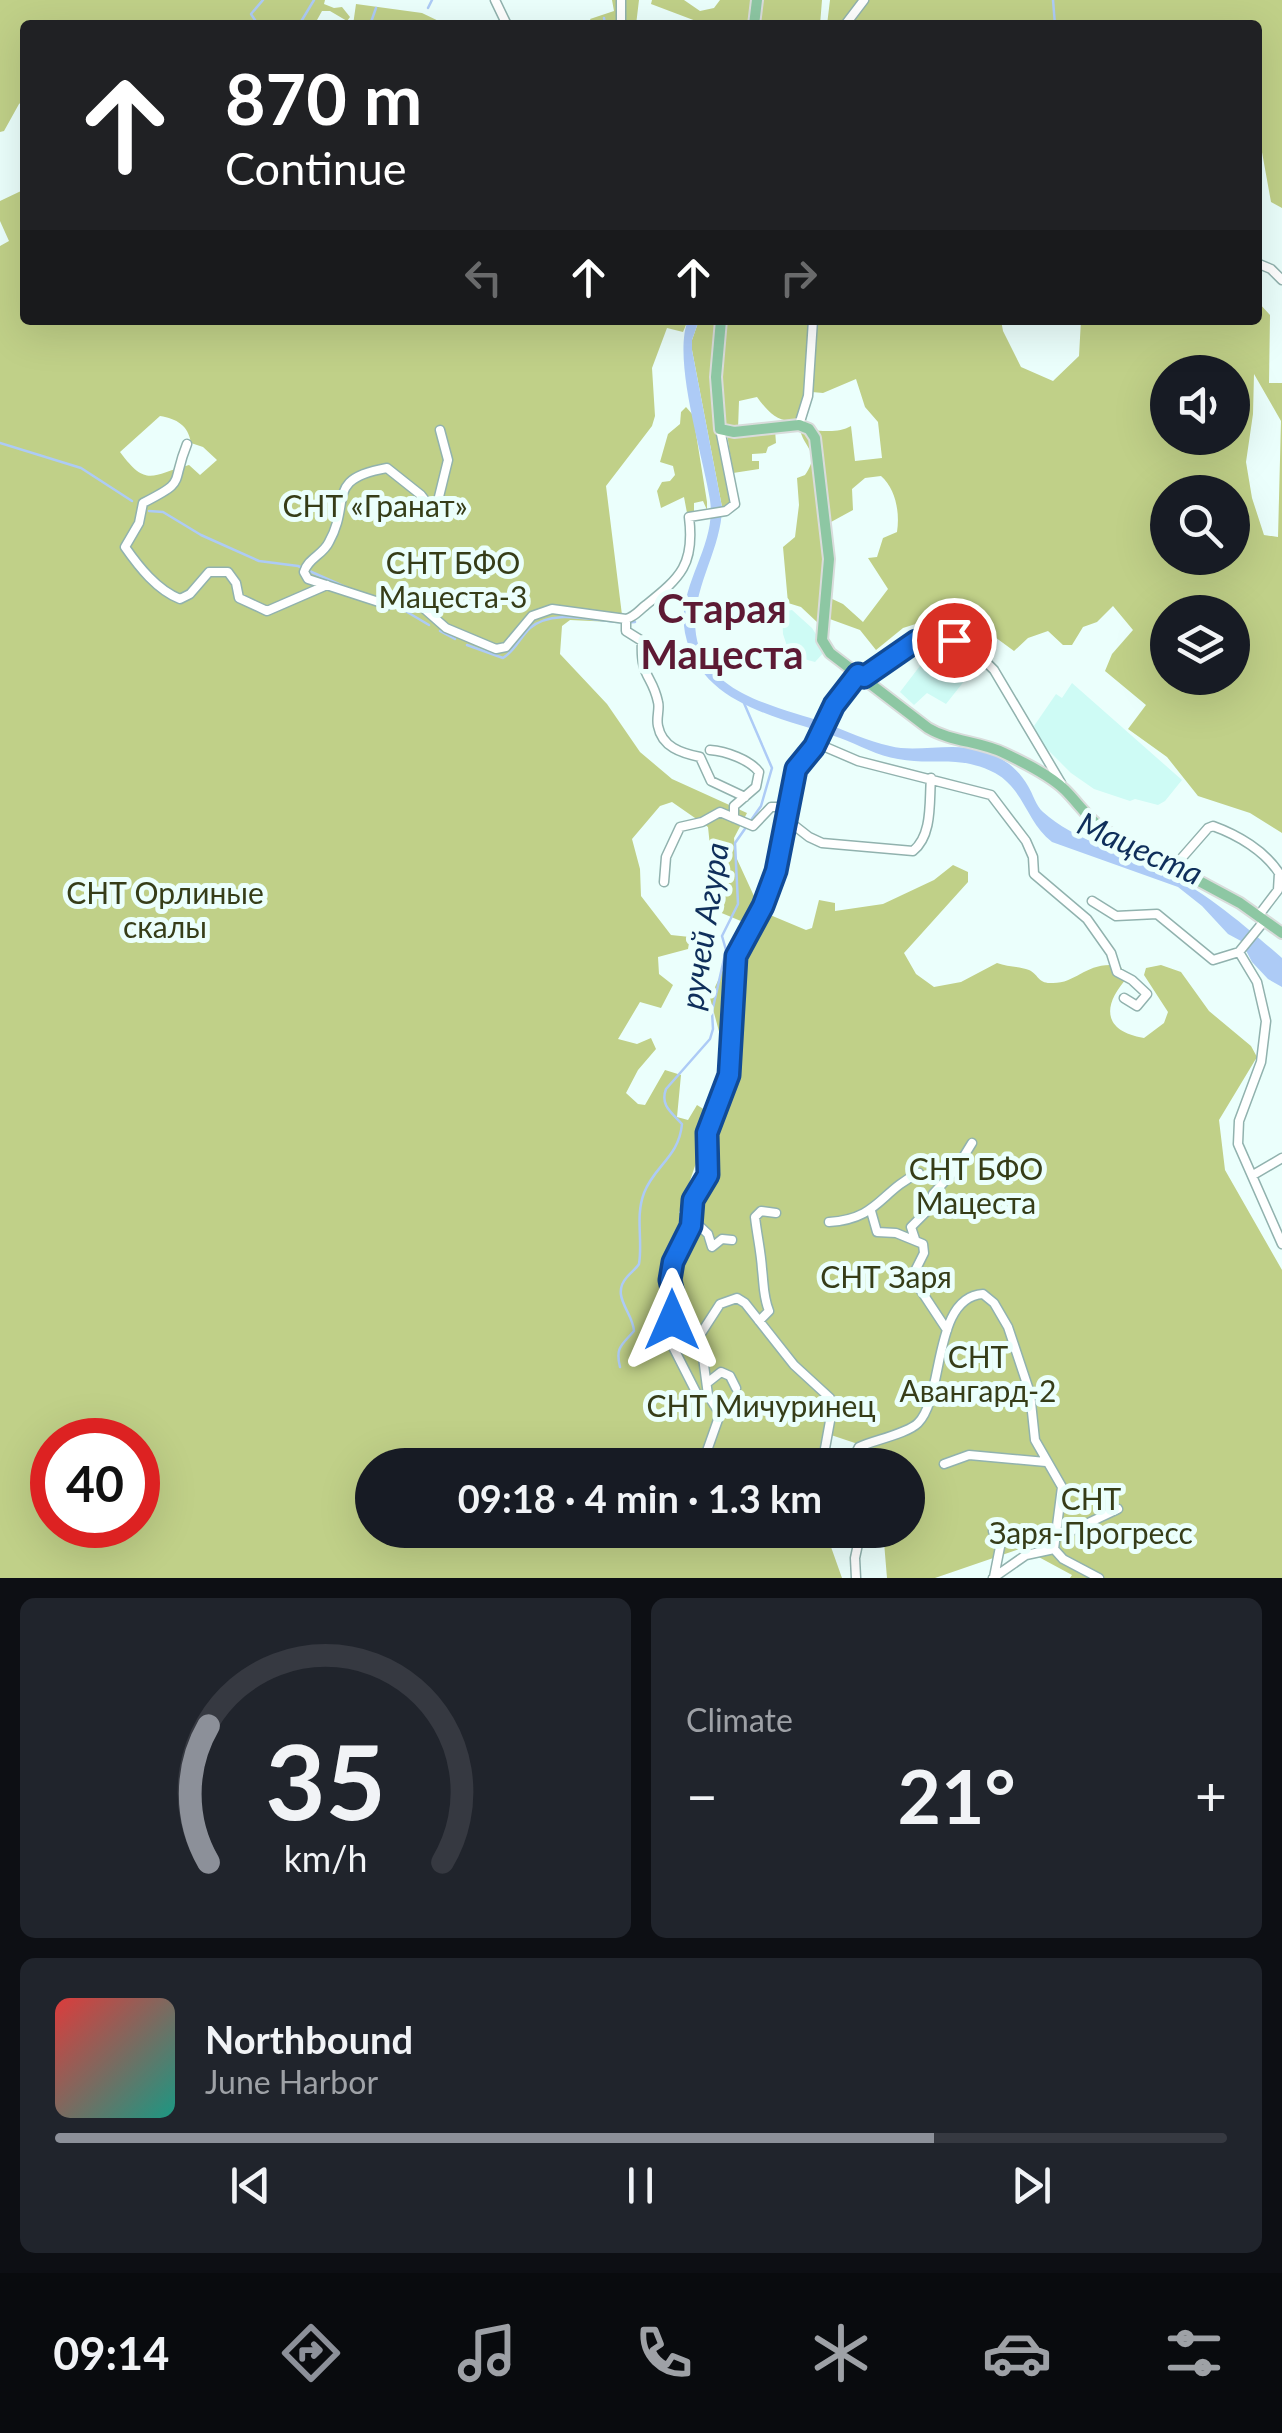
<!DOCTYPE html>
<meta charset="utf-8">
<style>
body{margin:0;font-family:Lato,sans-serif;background:#20242c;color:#f1f3f6;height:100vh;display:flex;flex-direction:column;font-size:38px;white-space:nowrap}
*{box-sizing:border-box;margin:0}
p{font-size:32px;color:#9ea1a6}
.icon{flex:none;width:55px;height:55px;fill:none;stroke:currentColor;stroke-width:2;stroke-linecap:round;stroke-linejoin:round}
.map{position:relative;height:1578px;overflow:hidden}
.details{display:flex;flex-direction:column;gap:20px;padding:20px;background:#0d0f14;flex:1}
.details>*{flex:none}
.guide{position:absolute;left:20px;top:20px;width:1242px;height:305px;border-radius:10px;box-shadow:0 10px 40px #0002;background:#202124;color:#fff;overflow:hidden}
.fabs{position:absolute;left:1150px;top:355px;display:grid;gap:20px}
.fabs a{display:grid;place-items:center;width:100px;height:100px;border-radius:50%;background:#171b24;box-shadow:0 10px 40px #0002;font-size:50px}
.speed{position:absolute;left:30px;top:1418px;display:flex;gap:20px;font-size:50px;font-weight:700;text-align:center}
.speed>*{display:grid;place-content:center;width:130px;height:130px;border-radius:50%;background:#171b24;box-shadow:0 10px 40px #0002;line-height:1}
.speed .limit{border:15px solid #d22;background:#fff;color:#111}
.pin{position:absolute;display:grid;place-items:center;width:85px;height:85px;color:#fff;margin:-42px;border:5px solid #fff;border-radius:50%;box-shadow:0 2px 10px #0007}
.me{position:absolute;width:110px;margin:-55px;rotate:0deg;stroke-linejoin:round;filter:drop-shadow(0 0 8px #0008)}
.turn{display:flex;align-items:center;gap:35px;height:210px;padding:0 40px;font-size:45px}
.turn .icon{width:130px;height:130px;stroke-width:2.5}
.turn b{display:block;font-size:70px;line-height:85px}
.lanes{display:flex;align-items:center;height:95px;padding:0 40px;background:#0003;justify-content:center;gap:50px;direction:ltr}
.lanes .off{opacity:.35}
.big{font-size:75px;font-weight:700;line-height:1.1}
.details .tile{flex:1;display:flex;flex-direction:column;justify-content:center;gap:15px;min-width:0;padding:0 35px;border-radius:15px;background:#20242c}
.details .dial{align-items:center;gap:0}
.dial svg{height:260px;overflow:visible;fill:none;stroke:#363941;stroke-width:7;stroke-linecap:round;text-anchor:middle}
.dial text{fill:#f1f3f6;stroke:none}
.song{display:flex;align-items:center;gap:30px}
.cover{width:120px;height:120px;border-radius:15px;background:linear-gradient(135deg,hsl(0 70% 55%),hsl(170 70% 35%))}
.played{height:10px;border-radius:5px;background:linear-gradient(90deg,#8c9099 75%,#363941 75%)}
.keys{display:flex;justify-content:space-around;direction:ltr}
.heat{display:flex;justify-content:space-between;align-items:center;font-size:55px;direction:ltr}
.details .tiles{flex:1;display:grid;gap:20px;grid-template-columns:1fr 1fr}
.tile:last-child{grid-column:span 2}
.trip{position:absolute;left:355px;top:1448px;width:570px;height:100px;border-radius:50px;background:#171b24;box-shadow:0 10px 40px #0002;font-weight:700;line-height:100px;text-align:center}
.menu{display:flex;height:160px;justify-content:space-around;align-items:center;background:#090b0e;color:#9ea1a6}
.menu .icon{width:70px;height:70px}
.menu .selected{color:#8c9099}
.menu b{font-size:45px;color:#f1f3f6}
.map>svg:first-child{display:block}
</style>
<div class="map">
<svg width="1282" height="1578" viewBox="0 0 1282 1578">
<rect width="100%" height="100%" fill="#ebfffc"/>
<path fill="#cefbf5" d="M 792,610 L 812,628 L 826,650 L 815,662 L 790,655 L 783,634 L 782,612 Z
M 926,658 L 951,659 L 957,664 L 953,671 L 965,680 L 946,704 L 927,693 L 914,705 L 900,692 Z
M 1072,683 L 1182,780 L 1165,801 L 1158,805 L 1135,799 L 1130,801 L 1094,789 L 1071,773 L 1042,744 L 1034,726 L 1056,694 L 1062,698 Z"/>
<path fill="#c0d088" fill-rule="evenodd" d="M 0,0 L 325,0 L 324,4 L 334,8 L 342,7 L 350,17 L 347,21 L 330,11 L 322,11 L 317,20 L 305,25 L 25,25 L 25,99 L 19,104 L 4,131 L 0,132 Z
M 612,0 L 639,0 L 636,25 L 593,25 L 590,19 L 614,11 Z
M 652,0 L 684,0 L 700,11 L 714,8 L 720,0 L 822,0 L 820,25 L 695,25 L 696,21 L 651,4 Z
M 830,0 L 1282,0 L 1282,208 L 1271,202 L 1258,130 L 1258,25 L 827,25 Z
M 356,4 L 422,13 L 447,25 L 353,25 Z
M 25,185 L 25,320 L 688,320 L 683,332 L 667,328 L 652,368 L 655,416 L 652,426 L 606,486 L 622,615 L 633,623 L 570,620 L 562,626 L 560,654 L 607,704 L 640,752 L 672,779 L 747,813 L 734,838 L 736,857 L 759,907 L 748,924 L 712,909 L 714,885 L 708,827 L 672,802 L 660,806 L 632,839 L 640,869 L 641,896 L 671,935 L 690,937 L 688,949 L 658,957 L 659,974 L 673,985 L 661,1008 L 640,1002 L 618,1039 L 637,1044 L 651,1038 L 656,1049 L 638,1070 L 626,1093 L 638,1104 L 645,1105 L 665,1070 L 681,1075 L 677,1117 L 688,1120 L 697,1105 L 705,1110 L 715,1107 L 679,1213 L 693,1214 L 711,1174 L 711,1133 L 736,1059 L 724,1050 L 710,998 L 727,961 L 763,912 L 806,930 L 812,928 L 819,900 L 835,903 L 835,911 L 883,904 L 934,880 L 953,865 L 968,872 L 968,882 L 904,953 L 916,974 L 934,987 L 961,982 L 997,963 C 1007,967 1019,966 1029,970 C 1038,974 1038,983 1050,983 C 1077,985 1086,960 1120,966 L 1128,977 C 1102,1005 1102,1031 1144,1038 L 1164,1023 L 1168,1012 L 1144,975 L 1146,968 L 1161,965 L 1181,972 L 1209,1011 L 1251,1046 L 1257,1057 L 1219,1120 L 1225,1170 L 1282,1270 L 1282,1578 L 1070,1578 L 1072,1575 L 1022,1548 L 935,1578 L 887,1578 L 883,1530 L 908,1530 L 908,1465 L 871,1465 L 858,1444 L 825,1433 L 818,1465 L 372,1465 L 372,1530 L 825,1530 L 842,1578 L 0,1578 L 0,246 L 9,241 L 0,221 L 0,201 L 21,191 ZM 160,416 C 177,419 188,425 191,443 L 203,447 L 217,460 L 200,475 L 189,465 C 151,475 147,488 120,452 ZM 52,1440 L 138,1440 L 138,1525 L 52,1525 Z
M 1258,302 L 1270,315 L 1269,383 L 1282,383 L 1282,833 L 1250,813 L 1198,796 L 1167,757 L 1128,729 L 1146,705 L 1105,671 L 1112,654 L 1133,630 L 1113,606 L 1097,622 L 1083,627 L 1072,645 L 1063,645 L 1048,631 L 1028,638 L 1014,651 L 973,621 L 925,621 L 903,628 L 876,650 L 860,630 L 827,618 L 830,598 L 843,604 L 863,622 L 888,589 L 868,558 L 877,557 L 883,538 L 897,532 C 900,513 896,489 881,476 L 865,478 L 852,489 L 853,510 L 820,528 L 823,558 L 818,623 L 801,607 L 788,603 L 783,547 L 795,537 L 799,505 L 797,478 L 805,475 C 821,452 804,448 800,430 C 817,429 836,435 851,426 L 855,461 L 882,458 L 878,422 L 865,407 L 856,379 L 823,393 L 812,392 L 805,416 C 783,428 770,415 757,397 L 739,401 L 738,429 L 721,426 L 734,498 L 728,510 L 722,507 L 692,350 L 692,340 L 699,320 L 1001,320 L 1003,331 L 1021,367 L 1053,381 L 1079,356 L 1081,320 L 1258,320 ZM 1168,372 L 1232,372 L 1232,438 L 1168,438 ZM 1254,374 L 1281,421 L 1278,537 L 1264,535 L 1252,498 L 1246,462 L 1253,414 ZM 1168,492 L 1232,492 L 1232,558 L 1168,558 ZM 1168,612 L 1232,612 L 1232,678 L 1168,678 Z
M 686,407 L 693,415 L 707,502 L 707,510 L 703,501 L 694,503 L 694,511 L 698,512 L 687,513 L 684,497 L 661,508 L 657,491 L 662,482 L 670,481 L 675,475 L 673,466 L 660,462 L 668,434 L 680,424 L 681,412 Z
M 775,430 L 776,443 L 768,447 L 766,453 L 752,454 L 752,461 L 759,461 L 759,469 L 733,473 L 727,434 Z"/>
<path fill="#adcbf6" d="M 688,320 L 699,320 L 692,340 L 692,350 L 722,507 C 722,554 683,599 699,647 C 716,697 783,708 825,723 C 846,731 868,741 890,746 C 916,753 950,742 980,750 C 1000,755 1018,768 1028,786 C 1033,794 1036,806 1043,812 C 1074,840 1121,852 1158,869 C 1204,890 1244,925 1282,958 L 1282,987 L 1268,979 L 1252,962 L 1241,941 L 1228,934 L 1202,906 L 1178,887 L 1052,842 C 1027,823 1024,789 995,773 C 958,754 934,766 898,759 C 878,756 859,745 840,738 C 781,717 700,706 685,633 C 676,586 717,547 710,500 C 703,455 672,360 688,320 Z"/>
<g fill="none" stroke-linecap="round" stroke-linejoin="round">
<path stroke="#adcbf6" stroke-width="2.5" d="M 1053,0 L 1055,25
M 428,8 L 432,0
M 604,18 L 605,25
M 250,25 L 255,20 L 251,14 L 263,0
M 299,25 L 314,0
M 370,25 L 376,8
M 0,443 L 81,468 L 132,501
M 149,511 L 163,512 L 201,535 L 259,561 L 298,566 L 350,589
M 377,598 L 390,600
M 397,606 L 429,625
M 440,631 L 455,639
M 467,645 L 503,658 C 516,650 520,637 530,628 C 557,605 604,626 635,622
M 620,1367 C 615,1347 622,1345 634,1331 C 633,1312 610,1296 627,1277 C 631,1272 636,1269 639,1264 C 643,1240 635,1217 644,1193 C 654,1166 679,1157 682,1124 C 671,1112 660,1105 666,1089 L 710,1039 L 713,1029 L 712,1012 L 726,950 L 722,936 L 738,904 L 735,843 L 761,806 L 772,768 L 744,703"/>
<defs>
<path id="minor" d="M 495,0 L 507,25
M 621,0 L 621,25
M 845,25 L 864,0
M 1259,264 L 1271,269 L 1282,280
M 799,425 L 808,396 L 813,320
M 440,430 L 448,460 L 436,509 L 431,508 L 421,495 L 387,468 C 324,479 352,501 329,542 C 323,555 308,558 304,572 L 308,579 L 388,605 L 412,598 L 446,628 L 496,649 L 506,647 L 532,616 L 552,609 L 626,619
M 187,444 C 170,486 188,480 143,503 L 139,523 L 125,547 C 139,567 157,590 180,599 L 190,594 L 209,572 L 228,572 L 236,583 L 239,598 L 267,611 L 327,585
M 626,619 C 636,616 638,611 646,605 C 681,577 695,564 689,517 L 726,511 L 735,504 L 720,429
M 626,619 L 626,631 L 642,641 C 640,678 652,674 658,702 C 660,709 656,718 658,726 C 662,747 681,753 700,757 L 711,781 L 745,797
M 864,677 L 920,640 L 954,640 L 971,647 L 994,670 L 1061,783
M 816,743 L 858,761 L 991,795 L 1026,841 L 1033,857 L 1034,874 L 1087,919 L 1111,953 L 1117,972 L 1132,980 L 1147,994 L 1137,1006 L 1124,998
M 710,750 C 726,751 750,760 759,772 L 756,787 L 734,806 L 734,818
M 786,819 L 809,837 L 822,843 L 913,851 C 933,835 929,801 931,778
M 1173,868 L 1208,828 L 1213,826 C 1238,835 1265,851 1279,873 L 1278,890 L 1259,915
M 664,882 L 666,857 L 680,827 L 702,822 L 720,812 L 753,826 L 771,807 L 788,807
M 1092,901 L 1116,916 L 1157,914 L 1213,960 L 1239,952 L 1265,920
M 1239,952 L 1257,982 L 1266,1021 L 1261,1062 L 1239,1121 L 1238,1144 L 1282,1244
M 1253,1175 L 1282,1158
M 871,1211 L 877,1232 L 896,1233 L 923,1244 L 924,1253 L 912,1277 L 947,1330
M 691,1218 L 708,1234 L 712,1247 L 722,1239 L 732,1240
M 829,1222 C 879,1219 880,1191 919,1173
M 915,1239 L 911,1227 L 926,1212 L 933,1194 L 956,1169 L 972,1143
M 759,1321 L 769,1311 C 763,1296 764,1285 762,1269 C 761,1252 757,1235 755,1217 L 761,1211 L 776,1213
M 707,1383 L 721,1372 L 730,1376 L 736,1388
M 708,1395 L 700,1335 L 720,1304 L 737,1298 L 745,1303 L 794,1365 L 830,1398 L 832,1410 L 822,1465
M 944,1464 L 969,1455 L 1046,1462
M 702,1465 L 720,1414 L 708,1395 L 698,1396 L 670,1341 L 676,1307 L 670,1280 L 673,1262 L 691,1226 L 693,1201 L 708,1175 L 707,1133 L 729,1075 L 736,956 L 763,906 L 776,871 L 796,769 L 816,743 L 834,705 L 858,673
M 850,1465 L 859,1447 C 874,1440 907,1434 918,1423 C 945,1396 932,1297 983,1294 L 994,1303 L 1008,1327 L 1030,1393 L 1035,1440 L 1062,1487 L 1054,1549 L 1063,1559 L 1099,1578
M 993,1531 L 1000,1547 L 994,1577
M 1055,1531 L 1067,1533 L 1118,1509
M 856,1578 L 855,1558 L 861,1530
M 993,1578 L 1026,1555 L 1054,1549"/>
<path id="major" d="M 754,25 L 757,0
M 721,320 L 716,377 L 720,429 L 734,432 L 799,425 L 809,429 L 815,438 L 829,559 L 822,640 L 830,653 L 928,728 C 951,742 979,741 1004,753 C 1023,762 1050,775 1065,790 C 1079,804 1088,819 1104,830 L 1240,903 L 1282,933"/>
</defs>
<use href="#minor" stroke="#91b2ae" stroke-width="11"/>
<use href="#major" stroke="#d9dcdb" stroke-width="14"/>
<use href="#minor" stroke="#fff" stroke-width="8"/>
<use href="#major" stroke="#8dc7a3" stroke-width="10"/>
</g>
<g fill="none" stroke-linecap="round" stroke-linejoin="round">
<defs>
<path id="route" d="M 672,1320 L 676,1307 L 670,1280 L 673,1262 L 691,1226 L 693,1200 L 708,1175 L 707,1133 L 729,1075 L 736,956 L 763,906 L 776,871 L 796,769 L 814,747 L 834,705 L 858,674 L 864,677 L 916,641 L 935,638 L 954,640"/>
</defs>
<use href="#route" stroke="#114b97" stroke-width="25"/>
<use href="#route" stroke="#1a73e8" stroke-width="18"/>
</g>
<g text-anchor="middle" stroke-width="10" stroke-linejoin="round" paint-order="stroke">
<g font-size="30" fill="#363d18" stroke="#ebfffc">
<text x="375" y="517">СНТ «Гранат»</text>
<text x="453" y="574">СНТ БФО<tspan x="453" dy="34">Мацеста-3</tspan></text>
<text x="165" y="904">СНТ Орлиные<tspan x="165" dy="34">скалы</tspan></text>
<text x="976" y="1180">СНТ БФО<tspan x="976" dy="34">Мацеста</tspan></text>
<text x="886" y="1288">СНТ Заря</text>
<text x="978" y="1368">СНТ<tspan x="978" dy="34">Авангард-2</tspan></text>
<text x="761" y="1417">СНТ Мичуринец</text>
<text x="1091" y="1510">СНТ<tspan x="1091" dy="34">Заря-Прогресс</tspan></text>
</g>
<g font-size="32" font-style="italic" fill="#0f2f5b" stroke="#ebfffc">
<text transform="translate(1140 849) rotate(24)" y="11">Мацеста</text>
<text transform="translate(705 926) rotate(-81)" y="11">ручей Агура</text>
</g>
<g font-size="40" font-weight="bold" fill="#5d1a34" stroke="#ebfffc">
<text x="722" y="623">Старая<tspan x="722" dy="46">Мацеста</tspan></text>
</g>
</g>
</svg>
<div class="fabs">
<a><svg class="icon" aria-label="sound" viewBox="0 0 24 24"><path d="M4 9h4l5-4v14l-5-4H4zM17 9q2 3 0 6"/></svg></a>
<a><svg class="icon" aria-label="search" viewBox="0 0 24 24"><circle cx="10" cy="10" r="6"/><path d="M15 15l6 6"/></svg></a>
<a><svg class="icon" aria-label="layers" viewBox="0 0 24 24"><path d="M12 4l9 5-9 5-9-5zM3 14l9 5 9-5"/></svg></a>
</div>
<div class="speed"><div class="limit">40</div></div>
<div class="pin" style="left:954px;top:640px;background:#d93025"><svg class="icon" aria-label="arrive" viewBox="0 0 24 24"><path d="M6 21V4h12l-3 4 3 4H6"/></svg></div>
<svg class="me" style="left:672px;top:1320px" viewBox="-20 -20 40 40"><path d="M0-17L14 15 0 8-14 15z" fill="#1a73e8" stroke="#fff" stroke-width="4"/></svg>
<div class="trip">09:18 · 4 min · 1.3 km</div>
<div class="guide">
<div class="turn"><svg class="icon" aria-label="ahead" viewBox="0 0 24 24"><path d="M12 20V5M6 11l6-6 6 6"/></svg><div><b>870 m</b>Continue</div></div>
<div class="lanes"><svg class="icon off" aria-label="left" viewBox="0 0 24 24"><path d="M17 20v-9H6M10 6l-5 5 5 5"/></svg><svg class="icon" aria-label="ahead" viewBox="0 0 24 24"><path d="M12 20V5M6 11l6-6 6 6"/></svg><svg class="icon" aria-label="ahead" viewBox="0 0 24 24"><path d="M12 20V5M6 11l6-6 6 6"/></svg><svg class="icon off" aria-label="right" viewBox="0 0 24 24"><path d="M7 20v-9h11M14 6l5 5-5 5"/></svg></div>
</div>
</div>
<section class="details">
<div class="tiles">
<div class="tile dial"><svg viewBox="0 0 100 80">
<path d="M14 69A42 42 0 1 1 86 69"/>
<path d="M14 69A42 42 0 0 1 14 27" stroke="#8c9099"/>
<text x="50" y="56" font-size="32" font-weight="700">35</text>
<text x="50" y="72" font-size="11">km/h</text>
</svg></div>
<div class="tile"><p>Climate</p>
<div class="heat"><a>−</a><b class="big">21°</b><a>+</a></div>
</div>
<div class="tile">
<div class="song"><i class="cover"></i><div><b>Northbound</b><p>June Harbor</p></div></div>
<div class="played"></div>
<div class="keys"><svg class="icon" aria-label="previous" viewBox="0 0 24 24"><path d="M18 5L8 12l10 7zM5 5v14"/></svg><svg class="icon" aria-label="pause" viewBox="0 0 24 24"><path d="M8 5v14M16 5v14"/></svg><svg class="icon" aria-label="next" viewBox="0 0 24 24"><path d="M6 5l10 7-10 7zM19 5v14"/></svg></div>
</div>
</div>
</section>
<nav class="menu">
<b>09:14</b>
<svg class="icon selected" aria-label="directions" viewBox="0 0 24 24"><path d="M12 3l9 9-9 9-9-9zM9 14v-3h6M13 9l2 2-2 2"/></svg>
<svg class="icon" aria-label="music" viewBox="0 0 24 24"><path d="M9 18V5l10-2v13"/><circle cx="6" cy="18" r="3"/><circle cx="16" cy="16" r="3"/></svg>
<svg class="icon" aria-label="phone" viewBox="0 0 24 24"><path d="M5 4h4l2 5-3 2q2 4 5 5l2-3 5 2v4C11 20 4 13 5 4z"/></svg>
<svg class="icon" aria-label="climate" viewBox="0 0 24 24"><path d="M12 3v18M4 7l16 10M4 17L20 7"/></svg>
<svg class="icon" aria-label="car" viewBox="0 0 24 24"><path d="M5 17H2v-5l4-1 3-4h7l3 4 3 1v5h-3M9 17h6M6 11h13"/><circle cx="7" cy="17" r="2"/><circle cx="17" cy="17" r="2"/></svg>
<svg class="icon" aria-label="filters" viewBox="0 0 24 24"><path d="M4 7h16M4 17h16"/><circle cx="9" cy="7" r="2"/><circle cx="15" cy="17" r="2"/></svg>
</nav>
